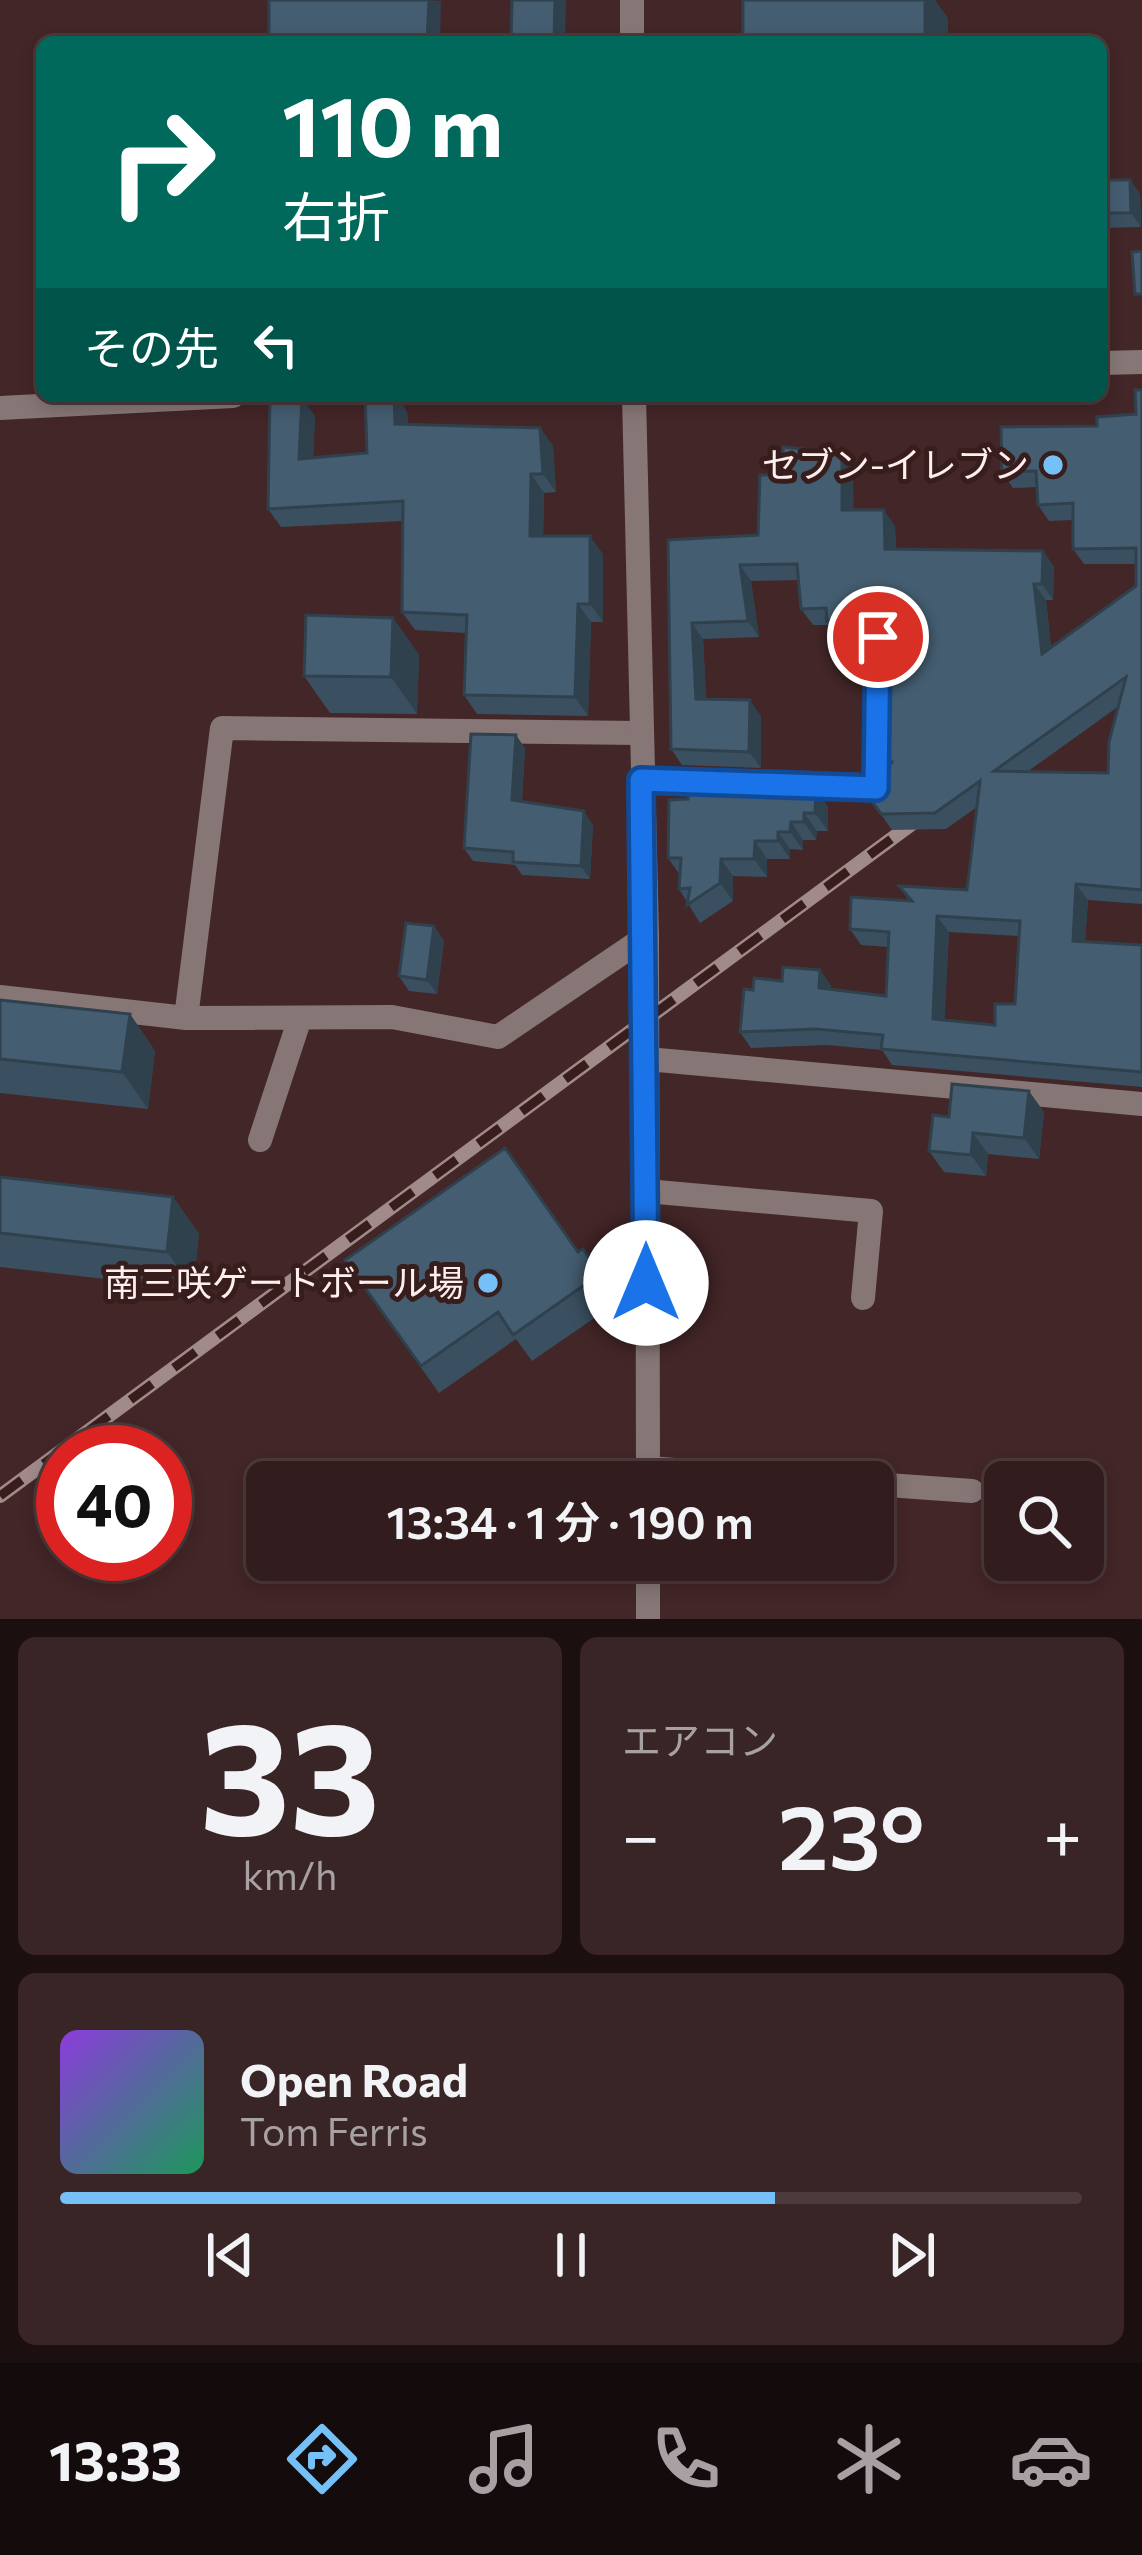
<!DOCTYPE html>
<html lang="ja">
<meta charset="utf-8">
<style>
body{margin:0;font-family:Commissioner,"Noto Sans JP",sans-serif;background:#3a2526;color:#f1f3f6;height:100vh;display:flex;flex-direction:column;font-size:45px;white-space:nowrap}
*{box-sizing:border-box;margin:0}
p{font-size:39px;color:#a8a1a4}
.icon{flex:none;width:66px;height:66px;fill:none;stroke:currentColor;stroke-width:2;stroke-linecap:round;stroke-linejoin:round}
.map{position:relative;height:1619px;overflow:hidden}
.details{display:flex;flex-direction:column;gap:18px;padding:18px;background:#1c0f10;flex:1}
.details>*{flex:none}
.guide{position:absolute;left:36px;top:36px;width:1071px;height:366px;border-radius:18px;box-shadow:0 6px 18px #0003,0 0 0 3px #4d3a3b;background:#00695c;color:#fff;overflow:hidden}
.buttons{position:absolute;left:984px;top:1461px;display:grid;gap:24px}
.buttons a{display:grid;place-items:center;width:120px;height:120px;border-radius:18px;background:#321c1d;box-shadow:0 6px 18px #0003,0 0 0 3px #4d3a3b;font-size:60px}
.speed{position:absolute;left:36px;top:1425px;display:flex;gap:24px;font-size:60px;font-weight:700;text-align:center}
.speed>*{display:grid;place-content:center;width:156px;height:156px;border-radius:50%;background:#321c1d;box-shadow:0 6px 18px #0003,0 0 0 3px #4d3a3b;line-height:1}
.speed .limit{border:18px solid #d22;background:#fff;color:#111}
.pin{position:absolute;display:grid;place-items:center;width:102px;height:102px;color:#fff;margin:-51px;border:6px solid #fff;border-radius:50%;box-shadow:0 3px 12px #0007}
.me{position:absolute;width:132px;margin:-66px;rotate:0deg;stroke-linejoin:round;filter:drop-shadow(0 0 9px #0008)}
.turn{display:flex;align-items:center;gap:42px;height:252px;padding:0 48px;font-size:54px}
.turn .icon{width:156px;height:156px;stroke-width:2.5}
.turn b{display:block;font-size:84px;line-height:102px}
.then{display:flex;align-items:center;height:114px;padding:0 48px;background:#0003;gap:24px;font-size:45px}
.big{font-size:90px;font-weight:600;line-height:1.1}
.details .tile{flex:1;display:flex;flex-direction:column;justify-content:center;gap:18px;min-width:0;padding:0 42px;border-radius:18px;background:#3a2526}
.details .dial{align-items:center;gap:0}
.dial b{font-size:156px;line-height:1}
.song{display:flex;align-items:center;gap:36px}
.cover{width:144px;height:144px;border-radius:18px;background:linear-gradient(135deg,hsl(270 70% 55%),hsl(150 70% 35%))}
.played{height:12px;border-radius:6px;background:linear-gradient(90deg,#75c0f6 70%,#4d3a3b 70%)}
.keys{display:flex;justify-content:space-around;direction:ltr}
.heat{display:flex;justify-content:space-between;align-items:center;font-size:66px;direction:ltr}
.details .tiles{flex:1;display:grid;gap:18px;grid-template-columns:1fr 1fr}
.tile:last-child{grid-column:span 2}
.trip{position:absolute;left:246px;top:1461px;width:648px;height:120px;border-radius:18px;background:#321c1d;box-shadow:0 6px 18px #0003,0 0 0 3px #4d3a3b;font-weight:600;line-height:120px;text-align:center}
.tab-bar{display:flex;height:192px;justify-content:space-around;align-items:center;background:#140b0c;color:#a8a1a4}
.tab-bar .icon{width:84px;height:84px}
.tab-bar .current{color:#75c0f6}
.tab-bar b{font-size:54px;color:#f1f3f6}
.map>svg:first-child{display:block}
</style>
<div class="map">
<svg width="1142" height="1619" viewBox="0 0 1142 1619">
<rect width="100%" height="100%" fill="#432627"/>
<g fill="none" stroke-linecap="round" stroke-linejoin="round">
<path stroke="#867776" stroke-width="24" d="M 1101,363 L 1142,362
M 0,408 L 233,396
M 641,780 L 876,788 L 877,637
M 0,997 L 186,1018 L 392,1017 L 498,1037 L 647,936
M 186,1018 L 222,728 L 640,733
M 647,1059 L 1142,1104
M 260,1140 L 300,1018
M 646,1191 L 871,1211 L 863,1298
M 648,1468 L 838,1482
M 873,1484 L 972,1491"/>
<path stroke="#867776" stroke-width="24" d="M 632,0 L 632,42
M 634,396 L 647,936 L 648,1482
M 648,1560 L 648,1619"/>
<defs>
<path id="rail" d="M 0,1496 L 928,812"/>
</defs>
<use href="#rail" stroke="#a08a8a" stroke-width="14"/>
<use href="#rail" stroke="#381d1d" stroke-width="9" stroke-dasharray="27" stroke-linecap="butt"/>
</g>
<path fill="#3a5060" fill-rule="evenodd" d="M 1101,180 L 1130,180 L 1140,194 L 1141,227 L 1101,228 Z
M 1142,390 L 1142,904 L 1088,900 L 1085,941 L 1142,945 L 1142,1087 L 892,1065 L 882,1050 L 827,1045 L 751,1048 L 740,1032 L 753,990 L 820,970 L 831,986 L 831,990 L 886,996 L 888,947 L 861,945 L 850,929 L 909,901 L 899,886 L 967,890 L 977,807 L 946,829 L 892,830 L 863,789 L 874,786 L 891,763 L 882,749 L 888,743 L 881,624 L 876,621 L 861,635 L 838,637 L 829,625 L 813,625 L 801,609 L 799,580 L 751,581 L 759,637 L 703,639 L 706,699 L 761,716 L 761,768 L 682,765 L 671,749 L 668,540 L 758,535 L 783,475 L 842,453 L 853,469 L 853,510 L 895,526 L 896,549 L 1043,551 L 1054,567 L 1053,600 L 1046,600 L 1051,647 L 1136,586 L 1136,564 L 1084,564 L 1073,549 L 1073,520 L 1049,521 L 1038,505 L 1037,487 L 1013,488 L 1002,472 L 1097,426 L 1136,414 ZM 1119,706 L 1108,773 L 1027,772 ZM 949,932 L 1019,936 L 1015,1004 L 995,1025 L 944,1020 Z
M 407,411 L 408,424 L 540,428 L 553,446 L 556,492 L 544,493 L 543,536 L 603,554 L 603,622 L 591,622 L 588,716 L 477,714 L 464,695 L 466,633 L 415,630 L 402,612 L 403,521 L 281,527 L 268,509 L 315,416 L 313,458 L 367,453 Z
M 393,618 L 419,655 L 417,714 L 330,713 L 304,676 Z
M 525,748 L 522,802 L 593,825 L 590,879 L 522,875 L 515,865 L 473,861 L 464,848 Z
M 828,807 L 828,831 L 817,831 L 816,840 L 803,840 L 803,850 L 790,849 L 790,859 L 767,859 L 767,877 L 733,876 L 733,901 L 700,923 L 679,889 L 680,875 L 668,858 Z
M 434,926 L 444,941 L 437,994 L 409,991 L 399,976 Z
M 0,1000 L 130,1014 L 155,1051 L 148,1109 L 0,1093 Z
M 1044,1112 L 1039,1159 L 988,1154 L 986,1176 L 944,1172 L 929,1151 L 949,1117 Z
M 0,1177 L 173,1197 L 199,1234 L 193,1289 L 0,1267 Z
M 583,1249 L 619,1301 L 532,1361 L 516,1339 L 439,1393 L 345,1260 L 578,1252 Z"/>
<path fill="#30414e" d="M 429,0 L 441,1 L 440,42 L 427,42 Z
M 555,0 L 566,0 L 565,42 L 554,42 Z
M 925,0 L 935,0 L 948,18 L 948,42 L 925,42 Z
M 1130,180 L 1140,194 L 1141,227 L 1131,213 Z
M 394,396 L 397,396 L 407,411 L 408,443 L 395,424 Z
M 302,397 L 315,416 L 312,478 L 299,459 Z
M 540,428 L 553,446 L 556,492 L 543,474 Z
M 842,453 L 853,469 L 854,526 L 842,510 Z
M 531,474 L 544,493 L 543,554 L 530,536 Z
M 884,510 L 895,526 L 896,565 L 885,549 Z
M 590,536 L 603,554 L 603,622 L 590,604 Z
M 1043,551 L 1054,567 L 1053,600 L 1042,584 Z
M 740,565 L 751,581 L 759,637 L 748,621 Z
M 1034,584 L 1046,600 L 1053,670 L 1042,654 Z
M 578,604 L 591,622 L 588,716 L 575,697 Z
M 393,618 L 419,655 L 417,714 L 391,677 Z
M 692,623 L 703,639 L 707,715 L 696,699 Z
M 750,700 L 761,716 L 761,768 L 749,752 Z
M 516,735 L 525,748 L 521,814 L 512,800 Z
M 816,789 L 828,807 L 828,831 L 815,813 Z
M 584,811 L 593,825 L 590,879 L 581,866 Z
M 804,813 L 817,831 L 816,840 L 804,822 Z
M 791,822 L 803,840 L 803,850 L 790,832 Z
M 778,832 L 790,849 L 790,859 L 778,841 Z
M 755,841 L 767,859 L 767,877 L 754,859 Z
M 721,859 L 733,876 L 733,901 L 720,883 Z
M 1076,884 L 1088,900 L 1084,957 L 1073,941 Z
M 937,916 L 949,932 L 944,1035 L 933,1019 Z
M 434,926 L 444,941 L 437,994 L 427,980 Z
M 820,970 L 831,986 L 830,1004 L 819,988 Z
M 130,1014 L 155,1051 L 148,1109 L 122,1072 Z
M 1029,1091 L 1044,1112 L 1039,1159 L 1024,1138 Z
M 973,1133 L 988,1154 L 986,1176 L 971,1155 Z
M 173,1197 L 199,1234 L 193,1289 L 167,1252 Z"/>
<path fill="#445d70" stroke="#30414e" stroke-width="3" fill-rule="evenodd" d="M 269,0 L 429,0 L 427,42 L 269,42 Z
M 512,0 L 555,0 L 554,42 L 511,42 Z
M 743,0 L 925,0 L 925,42 L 743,42 Z
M 1101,180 L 1130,180 L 1131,213 L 1101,213 Z
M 1142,251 L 1142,294 L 1135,294 L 1132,252 Z
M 1135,390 L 1142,390 L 1142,890 L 1076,884 L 1073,941 L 1142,945 L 1142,1072 L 881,1049 L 883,1035 L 816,1029 L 740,1032 L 744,989 L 753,990 L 754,978 L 782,981 L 783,967 L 820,970 L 819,988 L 886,996 L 889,932 L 850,929 L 851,897 L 912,901 L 899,886 L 967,890 L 980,781 L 935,813 L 881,814 L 863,789 L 874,786 L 892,762 L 882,749 L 888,743 L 881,614 L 865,605 L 850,619 L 827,621 L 826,608 L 801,609 L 797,564 L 740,565 L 748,621 L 692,623 L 696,699 L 750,700 L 749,752 L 671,749 L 668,540 L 758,535 L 760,475 L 783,475 L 783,447 L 842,453 L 842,510 L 884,510 L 885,549 L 1043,551 L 1042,584 L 1034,584 L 1042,654 L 1136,586 L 1136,548 L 1073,549 L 1073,503 L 1038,505 L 1036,471 L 1002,472 L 1001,427 L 1097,426 L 1097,417 L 1136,414 ZM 1126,677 L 1109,742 L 1108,773 L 994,771 ZM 937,916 L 1020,921 L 1015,1004 L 995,1004 L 995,1025 L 933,1019 Z
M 270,396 L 302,397 L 299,459 L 367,453 L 365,396 L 394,396 L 395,424 L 540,428 L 543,474 L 531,474 L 530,536 L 590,536 L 590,604 L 578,604 L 575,697 L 464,695 L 467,615 L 402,612 L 403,501 L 268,509 Z
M 306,615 L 393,618 L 391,677 L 304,676 Z
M 471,734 L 516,735 L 512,800 L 584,811 L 581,866 L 513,862 L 513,852 L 464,848 Z
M 688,781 L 816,789 L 815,813 L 804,813 L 804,822 L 791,822 L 790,832 L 778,832 L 778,841 L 755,841 L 754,859 L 721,859 L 720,883 L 687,905 L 690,888 L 679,889 L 681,858 L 668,858 L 669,800 L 688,799 Z
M 406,923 L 434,926 L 427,980 L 399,976 Z
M 0,1000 L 130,1014 L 122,1072 L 0,1059 Z
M 952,1084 L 1029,1091 L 1024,1138 L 973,1133 L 971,1155 L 929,1151 L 933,1115 L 949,1117 Z
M 505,1148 L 578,1252 L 583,1249 L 600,1274 L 513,1335 L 498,1312 L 421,1366 L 345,1260 Z
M 0,1177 L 173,1197 L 167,1252 L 0,1233 Z"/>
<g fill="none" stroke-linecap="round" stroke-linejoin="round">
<defs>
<path id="route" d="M 646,1283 L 641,780 L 876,788 L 878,637"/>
</defs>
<use href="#route" stroke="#114b97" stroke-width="30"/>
<use href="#route" stroke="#1a73e8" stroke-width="21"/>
</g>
<g fill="#75c0f6" stroke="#381d1d" stroke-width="4.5">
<circle cx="1053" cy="465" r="12"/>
<circle cx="488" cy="1283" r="12"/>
</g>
<g text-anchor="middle" stroke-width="10" stroke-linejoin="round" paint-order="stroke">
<g font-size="36" fill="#feeeee" stroke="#381d1d" text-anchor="end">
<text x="1029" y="478">セブン-イレブン</text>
<text x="464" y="1296">南三咲ゲートボール場</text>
</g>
</g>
</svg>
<div class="buttons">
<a><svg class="icon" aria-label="search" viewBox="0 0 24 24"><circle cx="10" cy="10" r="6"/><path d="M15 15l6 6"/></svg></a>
</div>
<div class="speed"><div class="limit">40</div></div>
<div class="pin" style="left:878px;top:637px;background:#d93025"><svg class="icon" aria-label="arrive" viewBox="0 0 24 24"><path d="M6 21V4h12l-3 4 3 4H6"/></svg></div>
<svg class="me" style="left:646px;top:1283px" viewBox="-20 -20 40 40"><circle r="19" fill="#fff"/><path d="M0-13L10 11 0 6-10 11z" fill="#1a73e8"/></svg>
<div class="trip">13:34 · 1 分 · 190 m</div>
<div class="guide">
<div class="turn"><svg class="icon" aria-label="right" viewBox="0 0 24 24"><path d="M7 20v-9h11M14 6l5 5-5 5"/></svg><div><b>110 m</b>右折</div></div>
<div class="then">その先<svg class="icon" aria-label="left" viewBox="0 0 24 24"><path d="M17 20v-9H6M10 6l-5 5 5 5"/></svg></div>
</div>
</div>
<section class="details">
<div class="tiles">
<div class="tile dial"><b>33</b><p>km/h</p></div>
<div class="tile"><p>エアコン</p>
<div class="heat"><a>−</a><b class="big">23°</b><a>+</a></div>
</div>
<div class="tile">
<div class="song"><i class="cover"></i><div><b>Open Road</b><p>Tom Ferris</p></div></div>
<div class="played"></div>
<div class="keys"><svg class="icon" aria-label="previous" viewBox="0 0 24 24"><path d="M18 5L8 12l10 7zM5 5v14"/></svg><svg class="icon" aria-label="pause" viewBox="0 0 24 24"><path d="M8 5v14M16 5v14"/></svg><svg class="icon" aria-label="next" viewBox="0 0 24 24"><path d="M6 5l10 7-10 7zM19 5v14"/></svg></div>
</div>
</div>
</section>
<nav class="tab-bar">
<b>13:33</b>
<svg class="icon current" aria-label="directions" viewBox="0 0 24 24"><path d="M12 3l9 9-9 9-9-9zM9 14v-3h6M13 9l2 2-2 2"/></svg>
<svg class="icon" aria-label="music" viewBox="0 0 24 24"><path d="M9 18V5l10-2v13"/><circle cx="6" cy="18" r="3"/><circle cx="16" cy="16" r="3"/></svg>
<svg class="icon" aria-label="phone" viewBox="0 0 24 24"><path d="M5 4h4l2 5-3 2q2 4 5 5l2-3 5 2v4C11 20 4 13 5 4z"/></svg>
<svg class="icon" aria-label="climate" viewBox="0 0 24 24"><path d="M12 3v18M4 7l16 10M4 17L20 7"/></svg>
<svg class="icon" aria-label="car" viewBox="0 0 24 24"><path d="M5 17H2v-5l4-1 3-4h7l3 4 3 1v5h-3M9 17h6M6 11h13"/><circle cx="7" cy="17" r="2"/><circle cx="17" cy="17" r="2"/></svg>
</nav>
